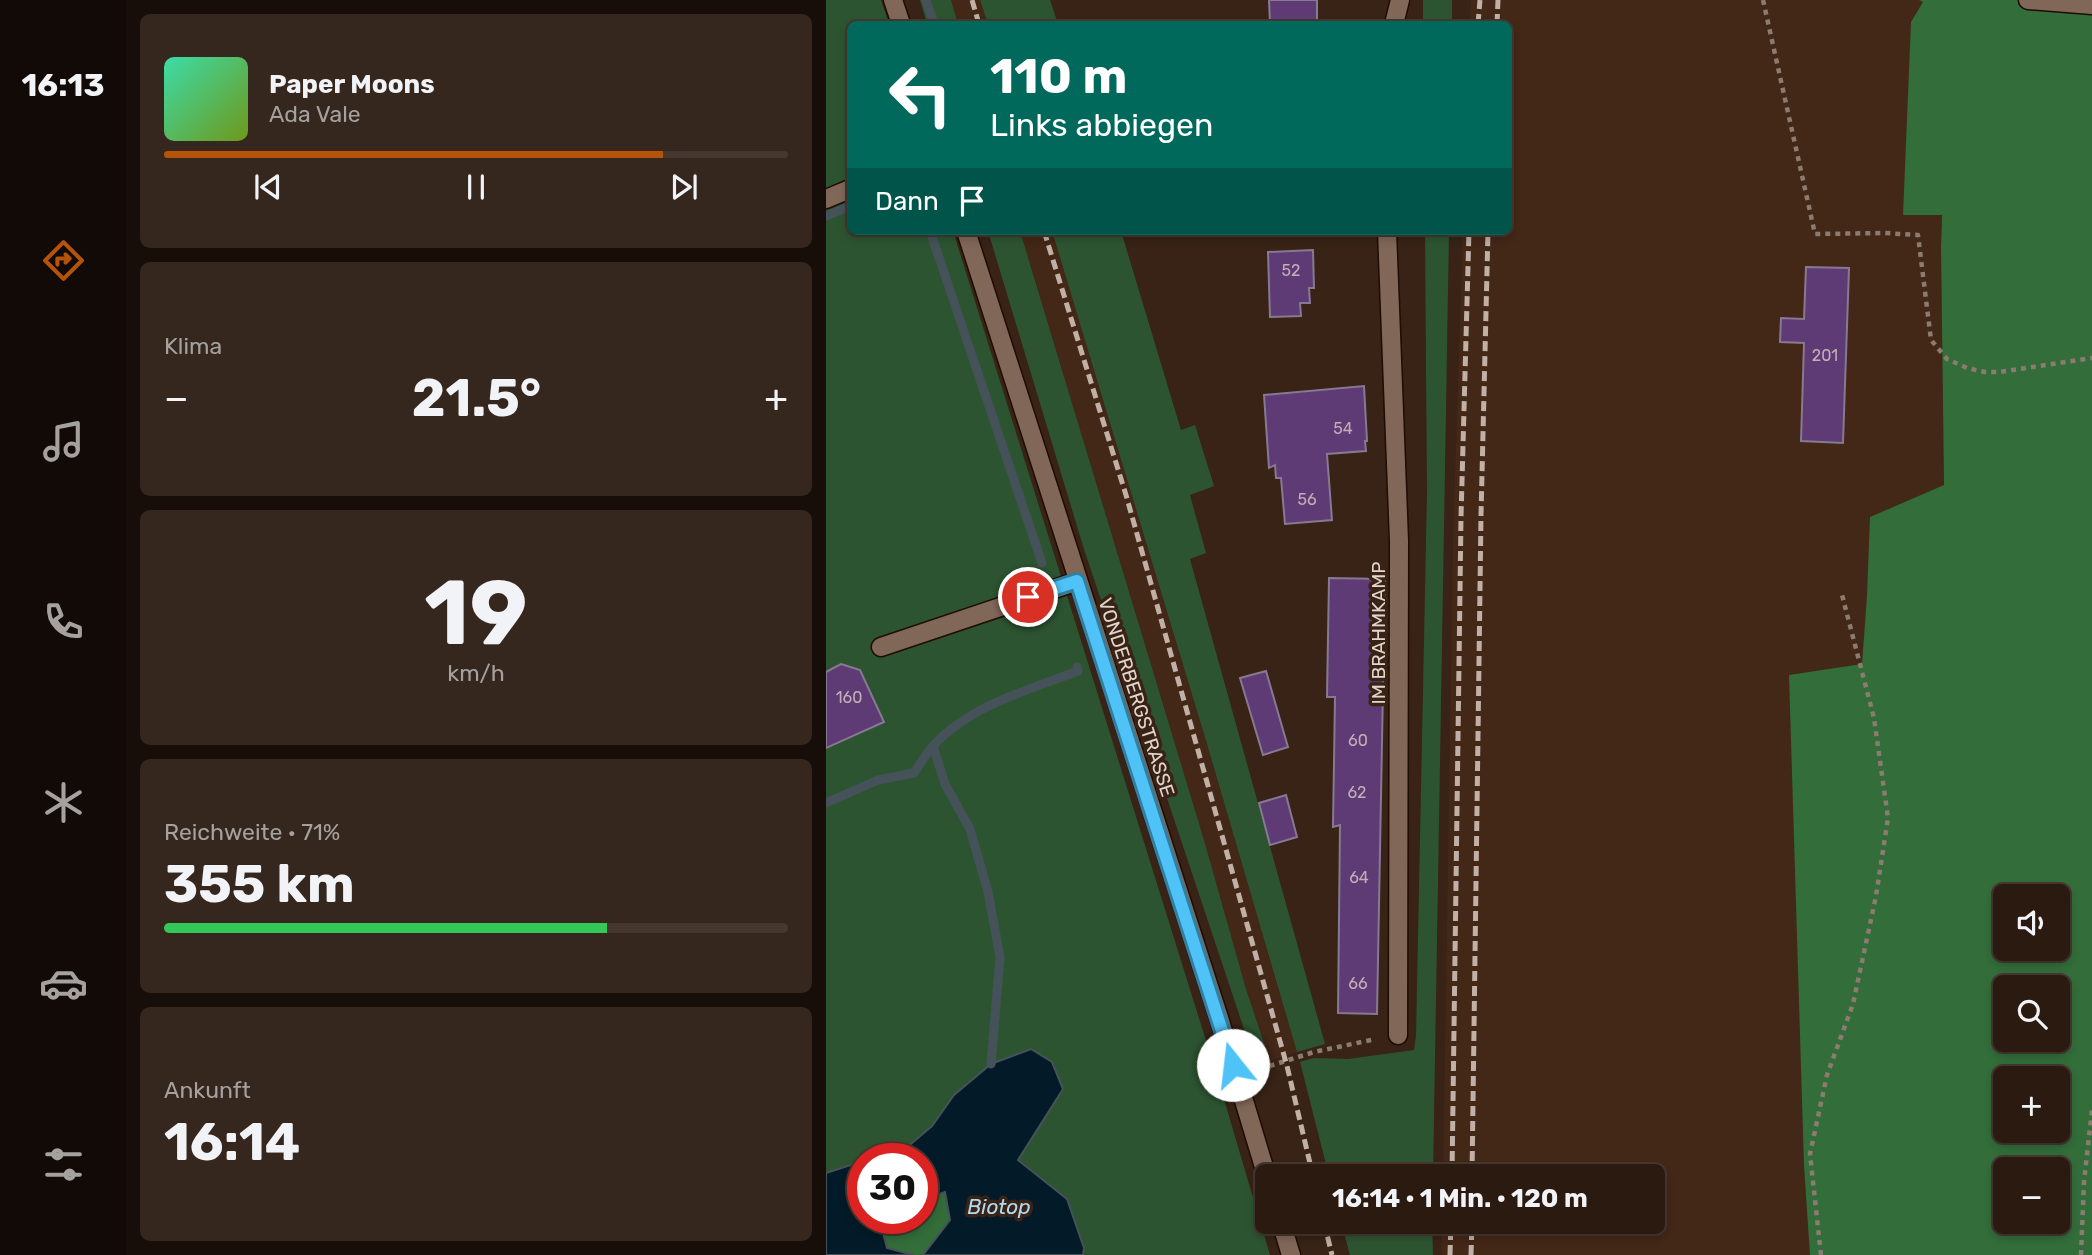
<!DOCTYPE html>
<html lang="de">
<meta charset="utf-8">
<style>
body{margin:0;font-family:Rubik,sans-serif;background:#36271e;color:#f1f3f6;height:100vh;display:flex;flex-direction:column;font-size:26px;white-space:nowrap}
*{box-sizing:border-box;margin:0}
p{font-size:23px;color:#a5a19f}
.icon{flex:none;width:38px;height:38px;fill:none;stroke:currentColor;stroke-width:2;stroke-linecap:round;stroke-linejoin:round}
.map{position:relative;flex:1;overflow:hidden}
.sheet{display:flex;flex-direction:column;gap:14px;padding:14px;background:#170e09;width:700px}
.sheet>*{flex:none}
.hud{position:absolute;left:21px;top:21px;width:665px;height:214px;border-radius:10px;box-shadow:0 4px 10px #0003,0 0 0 2px #463830;background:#00695c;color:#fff;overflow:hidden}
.buttons{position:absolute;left:1167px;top:884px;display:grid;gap:14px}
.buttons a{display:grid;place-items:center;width:77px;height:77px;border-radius:10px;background:#2a1a10;box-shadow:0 4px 10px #0003,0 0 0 2px #463830;font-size:35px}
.speed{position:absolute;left:21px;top:1143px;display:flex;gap:14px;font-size:35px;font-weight:700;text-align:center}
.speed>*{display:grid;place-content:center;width:91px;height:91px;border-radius:50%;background:#2a1a10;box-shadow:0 4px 10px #0003,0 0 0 2px #463830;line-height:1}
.speed .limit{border:10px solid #d22;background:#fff;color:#111}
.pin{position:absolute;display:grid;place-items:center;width:60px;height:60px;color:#fff;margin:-30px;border:4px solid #fff;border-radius:50%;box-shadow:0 2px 7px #0007}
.me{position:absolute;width:77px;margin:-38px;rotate:344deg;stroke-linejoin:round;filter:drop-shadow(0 0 5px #0008)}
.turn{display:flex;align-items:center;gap:24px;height:147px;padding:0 28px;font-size:32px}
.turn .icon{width:91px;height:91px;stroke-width:2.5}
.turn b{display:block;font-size:49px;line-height:60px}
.then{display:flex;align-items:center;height:66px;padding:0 28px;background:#0003;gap:14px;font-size:26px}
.big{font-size:52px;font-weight:700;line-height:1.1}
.sheet .widget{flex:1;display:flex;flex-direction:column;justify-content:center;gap:10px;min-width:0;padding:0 24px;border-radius:10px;background:#36271e}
.sheet .dial{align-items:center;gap:0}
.dial b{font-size:91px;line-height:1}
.song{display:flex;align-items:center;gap:21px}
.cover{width:84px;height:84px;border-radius:10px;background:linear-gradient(135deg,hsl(160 70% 55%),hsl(80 70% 35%))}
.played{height:7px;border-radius:4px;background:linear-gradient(90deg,#b45309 80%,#463830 80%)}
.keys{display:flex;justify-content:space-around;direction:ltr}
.heat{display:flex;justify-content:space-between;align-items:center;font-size:38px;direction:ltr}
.charge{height:10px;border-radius:5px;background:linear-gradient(90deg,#34c759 71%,#463830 0)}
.trip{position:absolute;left:429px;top:1164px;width:410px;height:70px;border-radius:10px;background:#2a1a10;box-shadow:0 4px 10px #0003,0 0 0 2px #463830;font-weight:700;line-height:70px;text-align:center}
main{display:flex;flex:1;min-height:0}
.tabs{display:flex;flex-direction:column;width:126px;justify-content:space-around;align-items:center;background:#110a06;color:#a5a19f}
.tabs .icon{width:49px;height:49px}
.tabs .on{color:#b45309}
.tabs b{font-size:32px;color:#f1f3f6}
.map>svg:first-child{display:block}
</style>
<main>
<nav class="tabs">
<b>16:13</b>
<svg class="icon on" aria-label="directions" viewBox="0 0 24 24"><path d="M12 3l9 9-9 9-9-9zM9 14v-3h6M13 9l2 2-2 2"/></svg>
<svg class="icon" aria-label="music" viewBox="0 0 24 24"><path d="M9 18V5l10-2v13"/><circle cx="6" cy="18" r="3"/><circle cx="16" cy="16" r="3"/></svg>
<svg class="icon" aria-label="phone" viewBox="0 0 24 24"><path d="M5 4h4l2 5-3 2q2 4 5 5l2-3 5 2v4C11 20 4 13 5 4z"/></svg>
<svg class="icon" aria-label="climate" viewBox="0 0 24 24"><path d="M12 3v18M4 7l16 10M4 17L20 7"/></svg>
<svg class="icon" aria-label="car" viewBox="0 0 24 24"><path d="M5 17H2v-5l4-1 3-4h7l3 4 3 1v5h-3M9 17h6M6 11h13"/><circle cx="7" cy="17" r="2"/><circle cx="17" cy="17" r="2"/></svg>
<svg class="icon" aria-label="filters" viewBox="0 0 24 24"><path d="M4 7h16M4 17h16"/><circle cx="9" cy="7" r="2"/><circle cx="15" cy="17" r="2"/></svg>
</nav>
<section class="sheet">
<div class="widget">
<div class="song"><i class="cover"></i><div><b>Paper Moons</b><p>Ada Vale</p></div></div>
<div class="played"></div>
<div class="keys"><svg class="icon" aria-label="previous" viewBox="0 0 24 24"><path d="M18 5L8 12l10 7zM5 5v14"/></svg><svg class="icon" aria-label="pause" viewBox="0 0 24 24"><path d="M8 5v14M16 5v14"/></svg><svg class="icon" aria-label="next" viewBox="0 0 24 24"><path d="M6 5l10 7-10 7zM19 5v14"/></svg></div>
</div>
<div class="widget"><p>Klima</p>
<div class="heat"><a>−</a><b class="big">21.5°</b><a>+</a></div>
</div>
<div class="widget dial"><b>19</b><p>km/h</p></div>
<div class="widget"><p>Reichweite · 71%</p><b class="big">355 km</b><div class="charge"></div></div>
<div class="widget"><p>Ankunft</p><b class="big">16:14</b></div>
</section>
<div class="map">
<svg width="1266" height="1255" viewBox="0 0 1266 1255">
<rect width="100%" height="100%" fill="#382316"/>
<path fill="#432717" d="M 125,0 L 154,0 L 162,24 L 132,24 Z
M 645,0 L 1266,0 L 1078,215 L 1116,214 L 1115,248 L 1118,485 L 1044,517 L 1065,1255 L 615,1255 L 616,1222 L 826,1222 L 826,1176 L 617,1176 L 627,538 L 637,231 L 682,231 L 682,24 L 644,24 Z
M 194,231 L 226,231 L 381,744 L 471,1052 L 444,1061 L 420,989 L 378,840 Z"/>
<path fill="#2d5431" d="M 0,0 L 55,0 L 63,24 L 24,24 L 24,231 L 127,231 L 392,1079 L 444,1255 L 257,1255 L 258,1248 L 241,1199 L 191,1160 L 211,1129 L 128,1095 L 106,1126 L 80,1148 L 45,1158 L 37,1158 L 37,1161 L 0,1173 Z
M 94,0 L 125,0 L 132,24 L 101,24 Z
M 154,0 L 224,0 L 232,24 L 162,24 Z
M 597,0 L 626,0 L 626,24 L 597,24 Z
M 162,231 L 194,231 L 378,840 L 420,989 L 444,1061 L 430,1065 L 257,546 Z
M 226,231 L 295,231 L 355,430 L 369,425 L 388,486 L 364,495 L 380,553 L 364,559 L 499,1044 L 471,1052 L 381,744 Z
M 599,231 L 623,231 L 607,1176 L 503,1176 L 474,1062 L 488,1058 L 522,1059 L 588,1050 L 590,1036 L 601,493 Z
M 515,1222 L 606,1222 L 607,1255 L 524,1255 Z"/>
<path fill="#326d3a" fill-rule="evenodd" d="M 1093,0 L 1266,0 L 1266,1255 L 984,1255 L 978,1166 L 963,675 L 1036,664 L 1041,596 L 1044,517 L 1118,485 L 1115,248 L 1116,215 L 1077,215 L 1085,22 L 1097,2 ZM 1180,896 L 1232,896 L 1232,948 L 1180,948 ZM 1180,987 L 1232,987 L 1232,1040 L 1180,1040 ZM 1180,1078 L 1232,1078 L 1232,1130 L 1180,1130 ZM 1180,1169 L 1232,1169 L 1232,1222 L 1180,1222 Z
M 119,1191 L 124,1220 L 97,1255 L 87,1255 L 61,1249 L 57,1233 L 73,1218 L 96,1218 L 96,1201 Z"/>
<path fill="#031a28" stroke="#465259" stroke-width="2" d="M 205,1049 L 226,1062 L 237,1089 L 192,1160 L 241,1199 L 258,1248 L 257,1255 L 97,1255 L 124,1220 L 119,1192 L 96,1201 L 96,1158 L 45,1158 L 80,1148 L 106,1126 L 128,1095 L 165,1064 Z
M 37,1161 L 37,1218 L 73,1218 L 57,1233 L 61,1248 L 87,1255 L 0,1255 L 0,1173 Z"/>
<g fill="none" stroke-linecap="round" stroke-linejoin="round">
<path stroke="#465259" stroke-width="9" d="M 100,0 L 108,24
M 0,216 L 24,206
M 104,231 L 216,563
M 107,746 L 119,784 L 144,829 L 162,892 L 174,957 L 165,1064
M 0,803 L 52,780 L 88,773 C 94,764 100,754 107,746 C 144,705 203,690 252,671 L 251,667"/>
</g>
<path fill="#5e3b75" stroke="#877991" stroke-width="2" d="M 443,0 L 491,0 L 491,24 L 444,24 Z
M 487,250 L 488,288 L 483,288 L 484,303 L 474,303 L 475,316 L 444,317 L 442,252 Z
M 980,267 L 1023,268 L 1017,443 L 975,441 L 978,343 L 954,342 L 955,318 L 978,319 Z
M 538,386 L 541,441 L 539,441 L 540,451 L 501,454 L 506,520 L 459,524 L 455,478 L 450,478 L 449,465 L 443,468 L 438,395 Z
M 503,578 L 559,579 L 551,1014 L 512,1013 L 514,825 L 507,827 L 509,697 L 501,697 Z
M 15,664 L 34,670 L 58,722 L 0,748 L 0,672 Z
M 440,671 L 462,747 L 437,755 L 414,678 Z
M 460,795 L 471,837 L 444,845 L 433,803 Z"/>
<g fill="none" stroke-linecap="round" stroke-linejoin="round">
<defs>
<path id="minor" d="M 67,0 L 75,24
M 1202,0 L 1266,5
M 568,24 L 574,0
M 0,199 L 24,189
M 140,231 L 394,1021 L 441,1177
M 561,231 L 573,541 L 572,1035
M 55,647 L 252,581
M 455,1222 L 465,1255"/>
</defs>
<use href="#minor" stroke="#1f0c02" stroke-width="21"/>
<path stroke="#8c7b70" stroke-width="4.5" stroke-dasharray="5 5" stroke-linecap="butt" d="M 937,0 L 989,234 L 1058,233 L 1092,235 L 1105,340 L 1121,359 L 1141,368 L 1159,372 L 1173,372 L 1266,358
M 434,1069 L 488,1052 L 550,1039
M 995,1255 L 984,1154 L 1001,1075 L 1027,1004 L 1050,896 L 1062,818 L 1048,718 L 1015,591
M 1255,1255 L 1258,1182 L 1266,1110"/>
<use href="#minor" stroke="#806758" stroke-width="18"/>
<path stroke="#c0b0a6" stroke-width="5" stroke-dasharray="10 5" stroke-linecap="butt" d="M 146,0 L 153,24
M 652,24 L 654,0
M 671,24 L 672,0
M 218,231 L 300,495 L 461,1066 L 487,1176
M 626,1176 L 635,517 L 643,231
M 646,1176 L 655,515 L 662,231
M 498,1222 L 506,1255
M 624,1255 L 625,1222
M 645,1255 L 646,1222"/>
</g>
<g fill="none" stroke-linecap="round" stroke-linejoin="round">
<defs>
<path id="route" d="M 202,597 L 251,581 L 407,1065"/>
</defs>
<use href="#route" stroke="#337fa1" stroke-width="18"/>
<use href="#route" stroke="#4fc3f7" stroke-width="12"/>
</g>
<g text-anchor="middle" stroke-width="7" stroke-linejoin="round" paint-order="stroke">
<g font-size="16" fill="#c2aeb6">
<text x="465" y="276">52</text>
<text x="999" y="361">201</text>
<text x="517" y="434">54</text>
<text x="481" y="505">56</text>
<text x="23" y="703">160</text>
<text x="532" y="746">60</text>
<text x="531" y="798">62</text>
<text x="533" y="883">64</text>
<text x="532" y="989">66</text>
</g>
<g font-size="19" fill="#e3d5cc" stroke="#382316">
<text transform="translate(552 633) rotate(-90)" y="7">IM BRAHMKAMP</text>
<text transform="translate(311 697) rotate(72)" y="7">VONDERBERGSTRASSE</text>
</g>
<g font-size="21" font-style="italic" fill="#b2d9f1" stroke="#382316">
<text x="173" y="1214">Biotop</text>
</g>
</g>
</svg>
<div class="buttons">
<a><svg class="icon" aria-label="sound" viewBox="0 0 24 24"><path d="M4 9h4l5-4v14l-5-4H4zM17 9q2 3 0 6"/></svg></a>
<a><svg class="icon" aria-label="search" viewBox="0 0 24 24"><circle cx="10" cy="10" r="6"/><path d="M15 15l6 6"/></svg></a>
<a>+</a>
<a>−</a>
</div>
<div class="speed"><div class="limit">30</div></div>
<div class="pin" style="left:202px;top:597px;background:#d93025"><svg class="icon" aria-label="arrive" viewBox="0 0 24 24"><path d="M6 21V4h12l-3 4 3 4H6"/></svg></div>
<svg class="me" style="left:407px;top:1065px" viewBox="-20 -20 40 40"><circle r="19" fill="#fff"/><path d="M0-13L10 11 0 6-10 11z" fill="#4fc3f7"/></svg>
<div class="trip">16:14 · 1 Min. · 120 m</div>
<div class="hud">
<div class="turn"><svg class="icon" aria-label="left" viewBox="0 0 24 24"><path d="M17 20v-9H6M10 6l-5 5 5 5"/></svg><div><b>110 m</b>Links abbiegen</div></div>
<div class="then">Dann<svg class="icon" aria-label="arrive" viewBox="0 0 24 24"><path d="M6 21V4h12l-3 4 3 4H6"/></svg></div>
</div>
</div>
</main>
